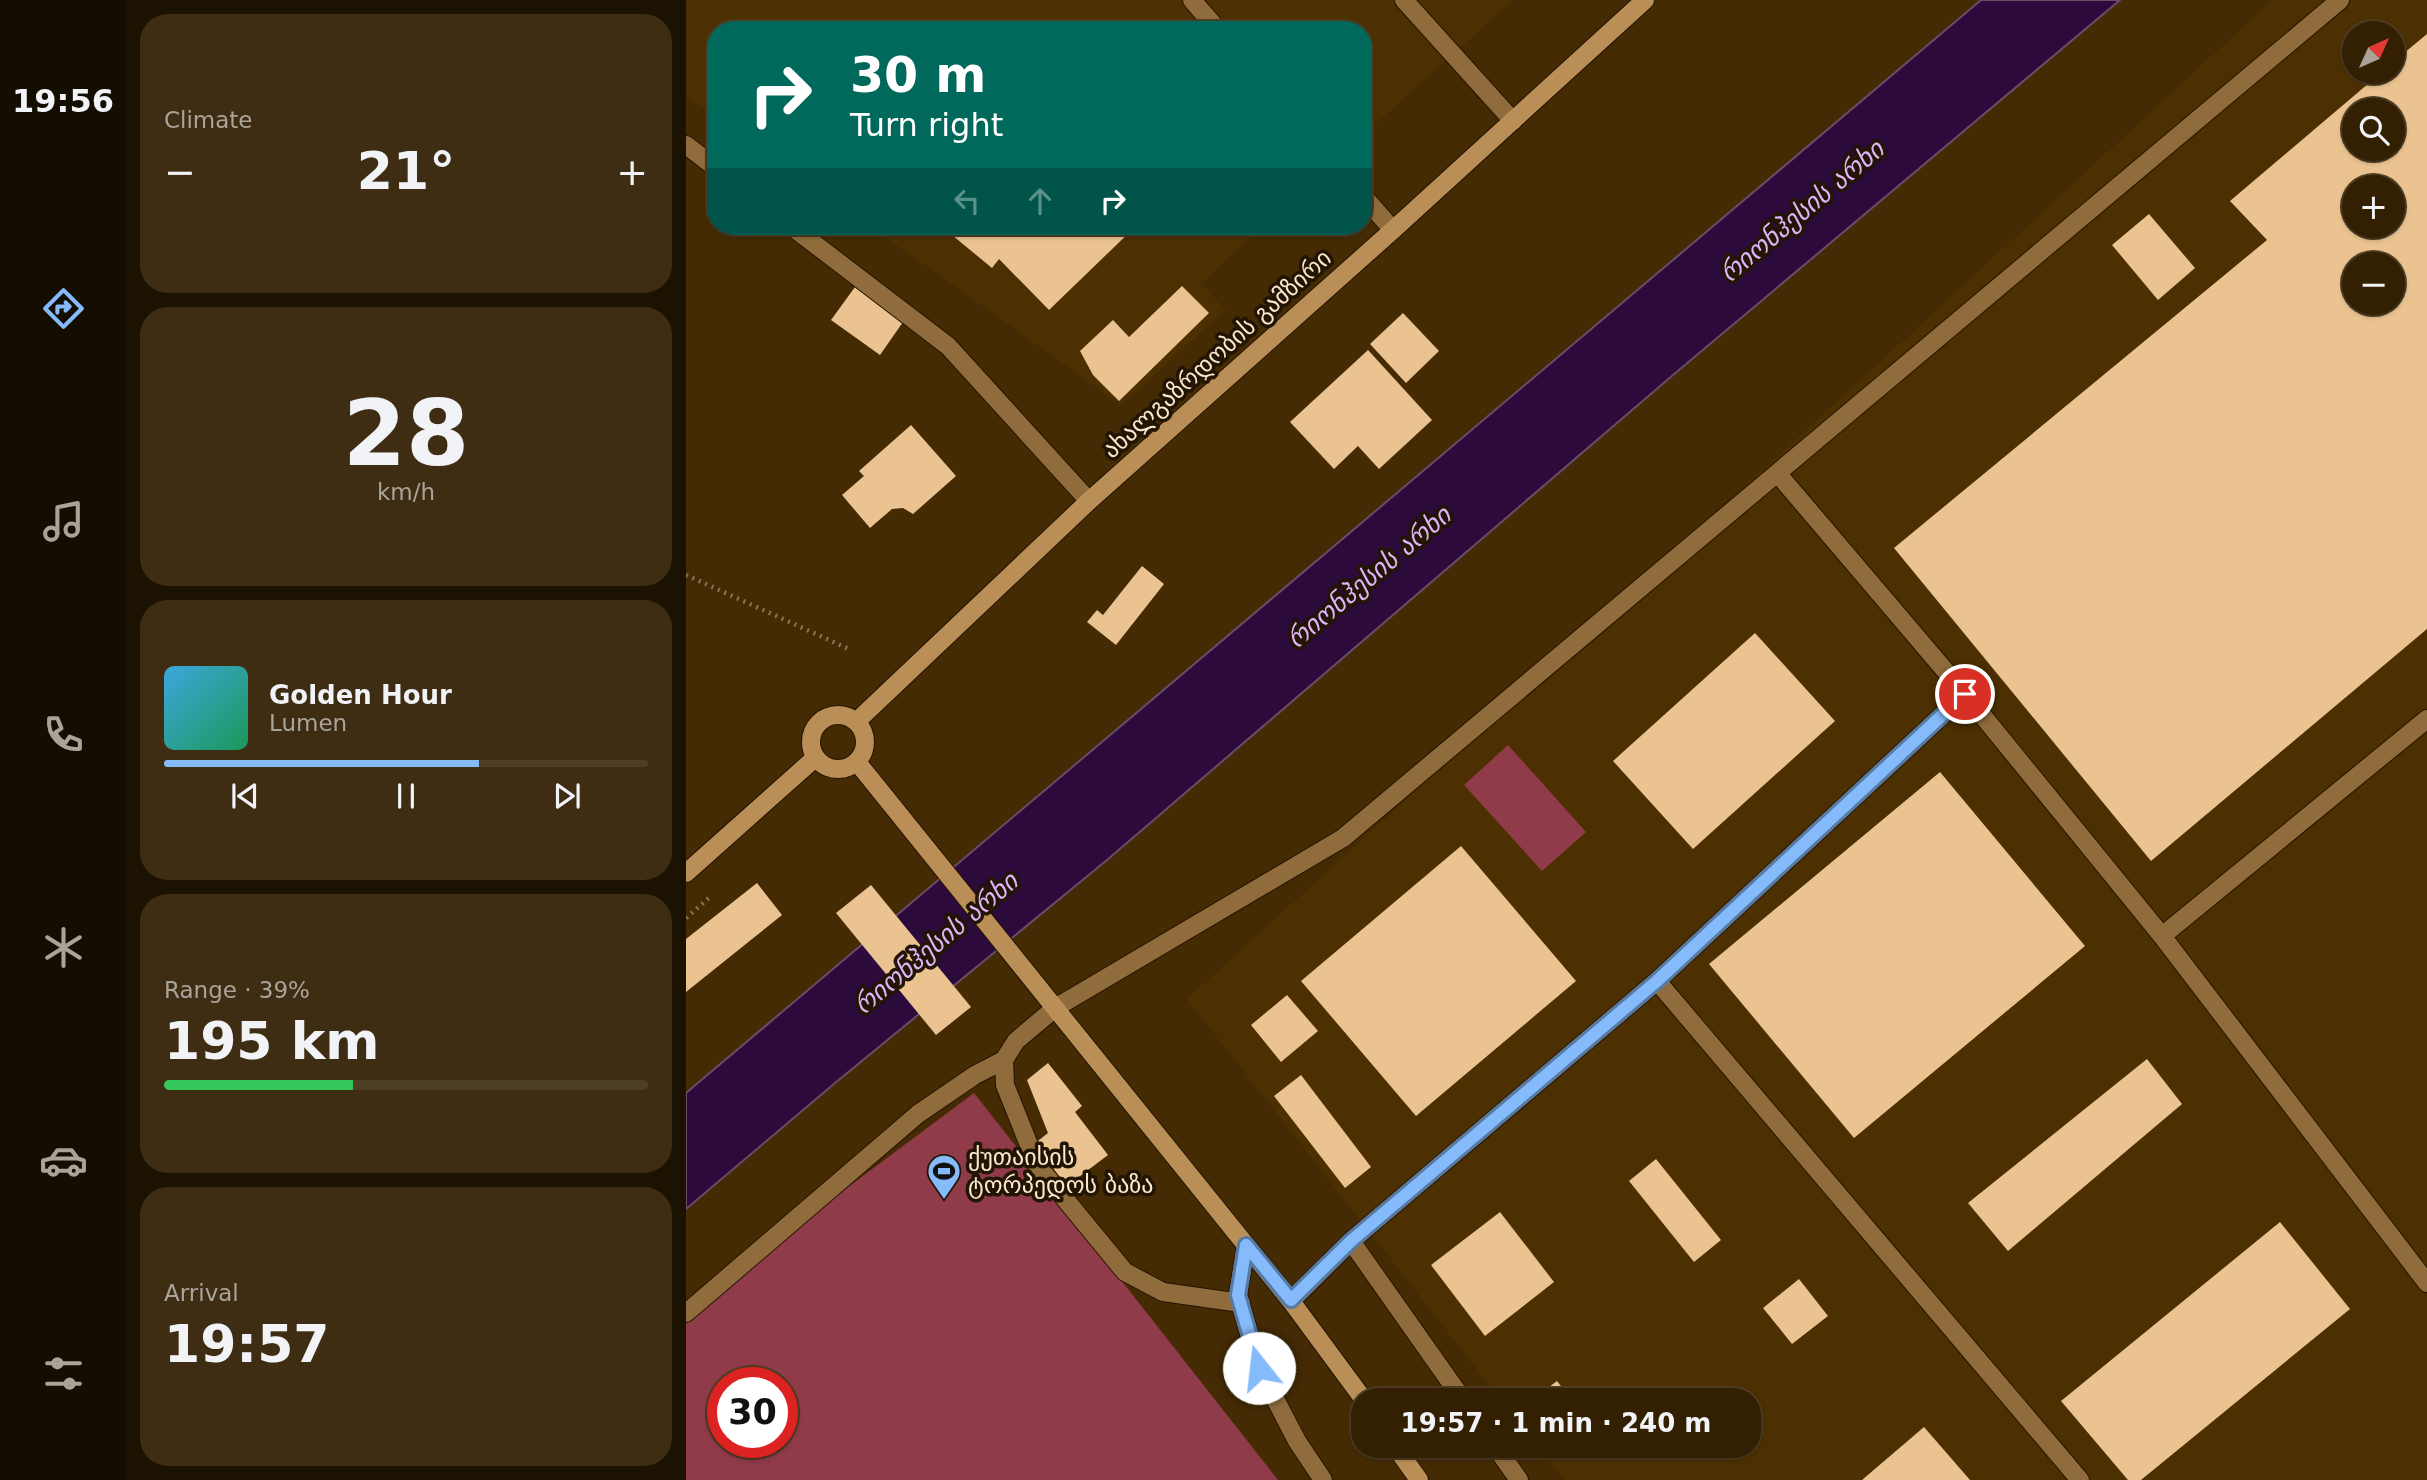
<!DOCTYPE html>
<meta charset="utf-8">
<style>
body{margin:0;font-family:"DejaVu Sans","Noto Sans Georgian",sans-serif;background:#3e2d12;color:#f1f3f6;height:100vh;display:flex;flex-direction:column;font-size:26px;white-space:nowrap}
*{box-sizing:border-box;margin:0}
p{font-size:23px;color:#a9a39a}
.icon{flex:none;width:38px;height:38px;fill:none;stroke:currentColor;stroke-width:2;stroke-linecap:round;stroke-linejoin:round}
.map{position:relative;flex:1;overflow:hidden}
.panel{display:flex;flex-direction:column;gap:14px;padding:14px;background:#1c1202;width:560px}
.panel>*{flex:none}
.hud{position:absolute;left:21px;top:21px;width:665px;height:214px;border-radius:28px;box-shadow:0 2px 5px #0004,0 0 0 2px #4e3e25;background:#00695c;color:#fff;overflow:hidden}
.needle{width:46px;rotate:45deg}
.controls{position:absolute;left:1656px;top:21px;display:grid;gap:14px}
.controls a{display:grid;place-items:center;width:63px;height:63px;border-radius:50%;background:#332003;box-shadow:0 2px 5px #0004,0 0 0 2px #4e3e25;font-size:35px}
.speed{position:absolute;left:21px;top:1367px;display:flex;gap:14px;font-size:35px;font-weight:700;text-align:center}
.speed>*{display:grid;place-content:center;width:91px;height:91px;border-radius:50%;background:#332003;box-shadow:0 2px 5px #0004,0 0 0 2px #4e3e25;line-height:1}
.speed .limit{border:10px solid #d22;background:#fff;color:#111}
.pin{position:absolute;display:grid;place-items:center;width:60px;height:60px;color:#fff;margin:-30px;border:4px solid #fff;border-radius:50%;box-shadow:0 2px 7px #0007}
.me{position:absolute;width:77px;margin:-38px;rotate:344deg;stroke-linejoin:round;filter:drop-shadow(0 0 5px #0008)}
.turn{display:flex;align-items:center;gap:24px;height:147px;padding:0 28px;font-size:32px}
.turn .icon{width:91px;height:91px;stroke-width:2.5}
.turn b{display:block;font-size:49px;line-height:60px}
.lanes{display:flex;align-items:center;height:66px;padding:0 28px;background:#0003;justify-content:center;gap:35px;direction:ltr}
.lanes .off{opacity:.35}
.big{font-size:52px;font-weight:700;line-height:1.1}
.panel .tile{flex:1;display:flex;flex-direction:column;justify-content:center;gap:10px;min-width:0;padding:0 24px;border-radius:28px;background:#3e2d12}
.panel .dial{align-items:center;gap:0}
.dial b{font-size:91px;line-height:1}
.song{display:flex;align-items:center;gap:21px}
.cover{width:84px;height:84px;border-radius:10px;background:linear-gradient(135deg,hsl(200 70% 55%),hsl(150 70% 35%))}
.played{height:7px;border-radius:4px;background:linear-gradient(90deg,#85bbfb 65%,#4e3e25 65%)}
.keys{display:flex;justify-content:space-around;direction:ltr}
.heat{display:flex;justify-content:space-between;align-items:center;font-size:38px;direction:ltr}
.charge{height:10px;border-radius:5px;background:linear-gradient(90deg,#34c759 39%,#4e3e25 0)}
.trip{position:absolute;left:665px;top:1388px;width:410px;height:70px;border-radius:28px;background:#332003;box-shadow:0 2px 5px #0004,0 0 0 2px #4e3e25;font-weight:700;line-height:70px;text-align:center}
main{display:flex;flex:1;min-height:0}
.tab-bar{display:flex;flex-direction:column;width:126px;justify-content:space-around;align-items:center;background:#140d01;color:#a9a39a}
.tab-bar .icon{width:49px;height:49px}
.tab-bar .active{color:#85bbfb}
.tab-bar b{font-size:32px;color:#f1f3f6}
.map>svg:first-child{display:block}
</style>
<main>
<nav class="tab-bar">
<b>19:56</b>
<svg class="icon active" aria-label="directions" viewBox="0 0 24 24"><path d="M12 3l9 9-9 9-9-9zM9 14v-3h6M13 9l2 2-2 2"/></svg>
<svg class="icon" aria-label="music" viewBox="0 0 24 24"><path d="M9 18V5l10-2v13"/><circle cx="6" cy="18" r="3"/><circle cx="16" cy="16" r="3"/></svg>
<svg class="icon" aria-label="phone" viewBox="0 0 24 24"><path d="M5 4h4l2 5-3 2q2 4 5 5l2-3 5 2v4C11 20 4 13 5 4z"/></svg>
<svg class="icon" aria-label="climate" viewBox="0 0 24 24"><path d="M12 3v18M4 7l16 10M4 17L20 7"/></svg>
<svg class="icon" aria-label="car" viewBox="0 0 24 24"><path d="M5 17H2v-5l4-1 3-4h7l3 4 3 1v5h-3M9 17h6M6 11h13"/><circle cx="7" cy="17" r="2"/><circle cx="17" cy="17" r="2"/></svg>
<svg class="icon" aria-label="filters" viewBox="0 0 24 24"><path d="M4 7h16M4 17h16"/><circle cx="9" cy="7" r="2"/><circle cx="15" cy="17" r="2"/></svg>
</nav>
<section class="panel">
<div class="tile"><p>Climate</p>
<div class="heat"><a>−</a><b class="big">21°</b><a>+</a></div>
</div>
<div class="tile dial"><b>28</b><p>km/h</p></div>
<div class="tile">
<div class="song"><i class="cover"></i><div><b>Golden Hour</b><p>Lumen</p></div></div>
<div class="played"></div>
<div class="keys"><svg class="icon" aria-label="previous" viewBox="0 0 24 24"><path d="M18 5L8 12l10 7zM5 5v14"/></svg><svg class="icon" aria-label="pause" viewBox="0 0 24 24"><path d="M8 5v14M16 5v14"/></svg><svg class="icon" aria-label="next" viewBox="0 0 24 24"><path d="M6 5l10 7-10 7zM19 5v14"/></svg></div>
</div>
<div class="tile"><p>Range · 39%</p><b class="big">195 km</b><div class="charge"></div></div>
<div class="tile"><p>Arrival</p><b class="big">19:57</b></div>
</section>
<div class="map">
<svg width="1741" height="1480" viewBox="0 0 1741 1480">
<rect width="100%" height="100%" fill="#442b04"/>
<path fill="#4d3001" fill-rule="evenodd" d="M 0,0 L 827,0 L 677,135 L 677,30 L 30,30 L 30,117 L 0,96 Z
M 1586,0 L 1741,0 L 1741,1480 L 878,1480 L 851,1446 L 1062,1446 L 1062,1400 L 815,1400 L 501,999 L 736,785 ZM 1668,33 L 1706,33 L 1706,72 L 1668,72 ZM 1668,110 L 1706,110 L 1706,149 L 1668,149 ZM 1668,187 L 1706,187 L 1706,226 L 1668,226 ZM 1668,264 L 1706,264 L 1706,303 L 1668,303 Z
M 184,226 L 576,226 L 515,284 L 540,310 L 435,405 Z"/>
<path fill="#8f3b49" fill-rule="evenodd" d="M 822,745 L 900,832 L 856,871 L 778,785 Z
M 288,1093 L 592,1480 L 0,1480 L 0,1308 ZM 37,1382 L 96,1382 L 96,1442 L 37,1442 Z"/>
<path fill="#2c0a3c" stroke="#6a4c68" stroke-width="2" d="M 1295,0 L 1434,0 L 987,375 L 421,860 L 149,1083 L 0,1209 L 0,1093 Z"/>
<path fill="#eac391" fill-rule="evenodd" d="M 1741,34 L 1741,629 L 1465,861 L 1208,548 L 1581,240 L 1544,201 L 1696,72 L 1706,72 L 1706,63 ZM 1668,110 L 1706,110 L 1706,149 L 1668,149 ZM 1668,187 L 1706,187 L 1706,226 L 1668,226 ZM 1668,264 L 1706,264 L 1706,303 L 1668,303 Z
M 1463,214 L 1509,268 L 1472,300 L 1426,245 Z
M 255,226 L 450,226 L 363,310 L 313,259 L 306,268 Z
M 496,286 L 523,313 L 433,401 L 407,375 L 394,351 L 427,320 L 443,337 Z
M 169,287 L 217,322 L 194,355 L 145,320 Z
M 717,313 L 753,351 L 720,383 L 684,344 Z
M 682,350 L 746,420 L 693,469 L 672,446 L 648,469 L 604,422 Z
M 225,425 L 270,476 L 227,514 L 217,508 L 206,509 L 184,528 L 156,495 L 178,476 L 173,471 Z
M 456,566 L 478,584 L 430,645 L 401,622 L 411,610 L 417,615 Z
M 1069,633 L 1149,721 L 1007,849 L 927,761 Z
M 1254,772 L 1399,946 L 1168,1138 L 1023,964 Z
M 775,846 L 890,981 L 730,1116 L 615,981 Z
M 71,883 L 96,915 L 0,992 L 0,939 Z
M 185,885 L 285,1007 L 250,1035 L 150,913 Z
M 601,995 L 632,1031 L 595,1062 L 565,1025 Z
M 1461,1059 L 1496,1104 L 1322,1251 L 1282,1203 Z
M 362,1063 L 396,1106 L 389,1112 L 422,1155 L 381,1186 L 348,1144 L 362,1133 L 341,1080 Z
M 615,1075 L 685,1167 L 659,1188 L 588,1096 Z
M 970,1159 L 1035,1240 L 1008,1262 L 943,1181 Z
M 814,1212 L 868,1282 L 799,1336 L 745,1265 Z
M 1594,1222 L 1664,1309 L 1455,1480 L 1442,1480 L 1375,1401 Z
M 1113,1279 L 1142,1316 L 1106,1344 L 1077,1308 Z
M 871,1381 L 886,1400 L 846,1400 Z
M 1238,1427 L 1284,1480 L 1176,1480 Z
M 878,1446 L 905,1446 L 888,1458 Z"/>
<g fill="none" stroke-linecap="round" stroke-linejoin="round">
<defs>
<path id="minor" d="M 506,0 L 532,30
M 718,0 L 827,121
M 0,145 L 30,168
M 677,196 L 707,230
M 105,226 L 262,346 L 403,501
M 1092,474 L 1279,694
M 1476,936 L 1741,719
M 971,981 L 1394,1480
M 665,1241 L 777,1400
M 560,1245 L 552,1295 L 573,1368 L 611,1441 L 637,1480
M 605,1301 L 665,1241 L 971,981 L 1279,694 L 1476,936 L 1741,1283
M 555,1303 L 477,1292 L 439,1272 L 351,1165 L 319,1085 L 318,1060 L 330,1041 L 369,1008 L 657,838 L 1654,0
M 0,1313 L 232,1114 L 289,1075 L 318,1060
M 809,1446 L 833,1480"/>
<path id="major" d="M125 742a27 27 0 1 1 54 0a27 27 0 1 1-54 0Z
M 171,721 L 403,501 L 707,230 L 959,0
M 171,762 L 605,1301 L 678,1400
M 0,873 L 129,758
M 709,1446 L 733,1480"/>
</defs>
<use href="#minor" stroke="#251400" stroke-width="20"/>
<use href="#major" stroke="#251400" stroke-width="20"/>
<path stroke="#8b7452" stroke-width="4.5" stroke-dasharray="2 5" stroke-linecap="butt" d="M 0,575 L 163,649
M 0,918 L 24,897"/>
<use href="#minor" stroke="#906c3c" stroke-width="18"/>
<use href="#major" stroke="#ba8f57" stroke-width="18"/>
</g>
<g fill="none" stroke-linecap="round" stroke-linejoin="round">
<defs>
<path id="route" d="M 573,1368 L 552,1295 L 560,1245 L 605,1300 L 665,1241 L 971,981 L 1279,694"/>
</defs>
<use href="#route" stroke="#567aa3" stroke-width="18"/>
<use href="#route" stroke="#85bbfb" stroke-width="12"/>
</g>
<defs>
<symbol id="stadium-pin" viewBox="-11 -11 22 30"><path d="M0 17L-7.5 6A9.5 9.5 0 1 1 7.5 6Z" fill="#85bbfb" stroke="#231503"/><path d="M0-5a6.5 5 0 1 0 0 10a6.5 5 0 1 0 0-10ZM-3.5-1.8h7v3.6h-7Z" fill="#111"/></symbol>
</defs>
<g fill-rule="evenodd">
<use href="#stadium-pin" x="239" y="1152" width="38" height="52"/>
</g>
<g text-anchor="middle" stroke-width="7" stroke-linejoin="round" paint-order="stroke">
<g font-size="24" fill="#fce7cf" stroke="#231503">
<text transform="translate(531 354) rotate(-42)" y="8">ახალგაზრდობის გამზირი</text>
</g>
<g font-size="24" fill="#fce7cf" stroke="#231503" text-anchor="start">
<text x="282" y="1165">ქუთაისის<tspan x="282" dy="28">ტორპედოს ბაზა</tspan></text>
</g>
<g font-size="26" font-style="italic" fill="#e0b2fb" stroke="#231503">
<text transform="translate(1116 211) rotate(-40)" y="9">რიონჰესის არხი</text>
<text transform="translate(683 577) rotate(-40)" y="9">რიონჰესის არხი</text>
<text transform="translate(250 943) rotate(-40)" y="9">რიონჰესის არხი</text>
</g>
</g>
</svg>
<div class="controls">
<a><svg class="needle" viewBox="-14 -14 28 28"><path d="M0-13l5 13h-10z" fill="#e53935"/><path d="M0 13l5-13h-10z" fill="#a9a39a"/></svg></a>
<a><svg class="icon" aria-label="search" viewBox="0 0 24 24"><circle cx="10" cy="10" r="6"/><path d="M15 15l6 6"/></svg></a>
<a>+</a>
<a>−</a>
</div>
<div class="speed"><div class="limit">30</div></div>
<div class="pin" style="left:1279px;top:694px;background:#d93025"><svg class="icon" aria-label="arrive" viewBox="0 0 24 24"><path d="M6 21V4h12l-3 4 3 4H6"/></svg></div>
<svg class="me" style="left:573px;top:1368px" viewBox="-20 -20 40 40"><circle r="19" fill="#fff"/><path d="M0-13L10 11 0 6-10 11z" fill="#85bbfb"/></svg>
<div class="trip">19:57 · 1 min · 240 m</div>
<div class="hud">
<div class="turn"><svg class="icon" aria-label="right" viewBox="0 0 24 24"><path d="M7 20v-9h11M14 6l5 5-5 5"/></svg><div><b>30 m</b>Turn right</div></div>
<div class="lanes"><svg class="icon off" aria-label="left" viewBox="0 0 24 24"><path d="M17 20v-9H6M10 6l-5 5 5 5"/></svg><svg class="icon off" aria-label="ahead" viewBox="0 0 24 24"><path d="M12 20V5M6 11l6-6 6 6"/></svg><svg class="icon" aria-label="right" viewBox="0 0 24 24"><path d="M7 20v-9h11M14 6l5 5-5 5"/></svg></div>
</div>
</div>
</main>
